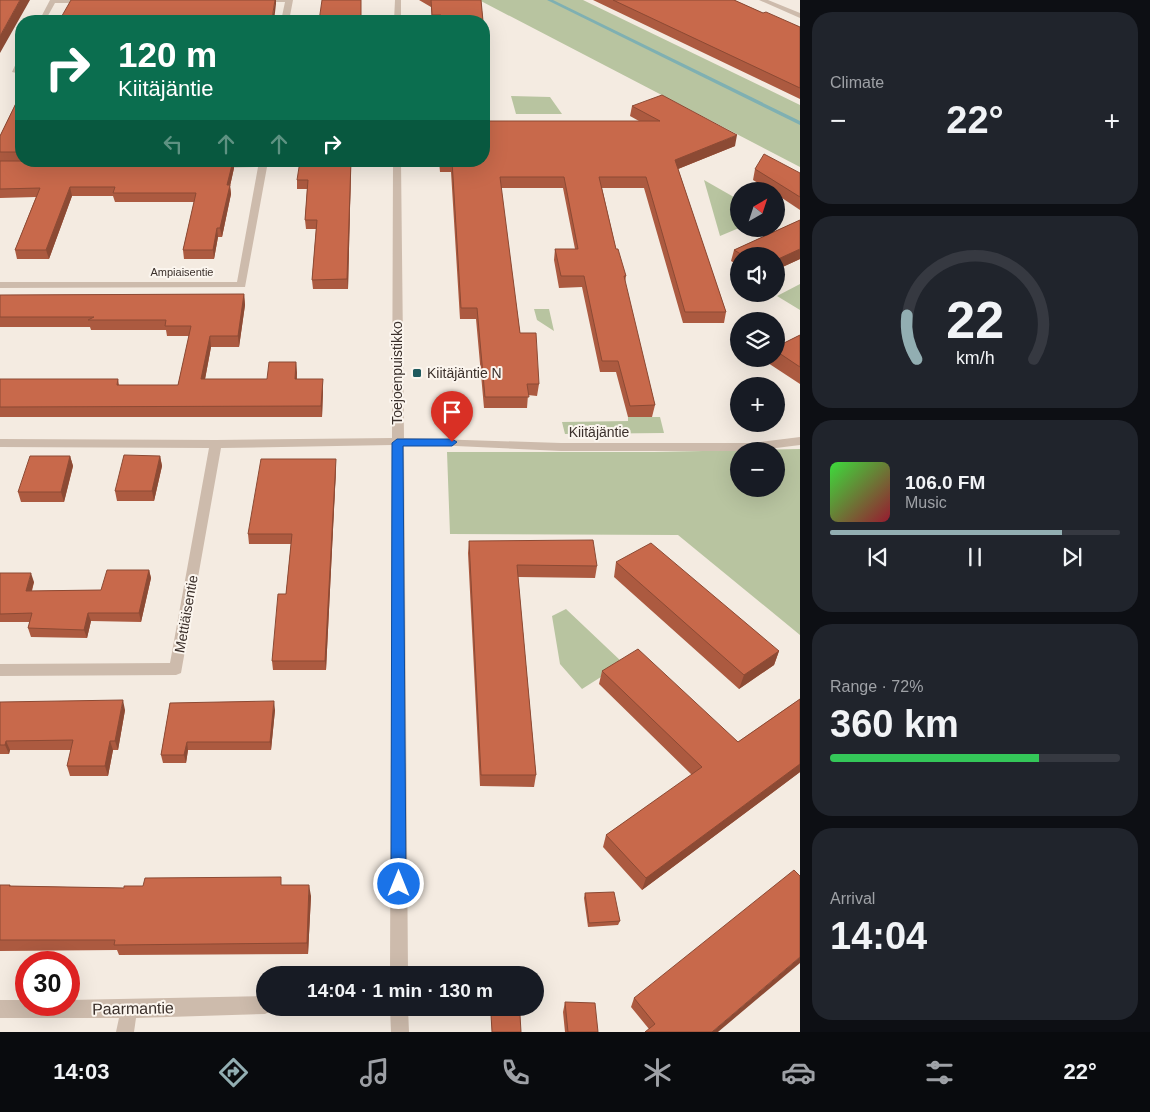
<!DOCTYPE html>
<meta charset="utf-8">
<style>
body{margin:0;font-family:Arial,sans-serif;background:#20242c;color:#f1f3f6;height:100vh;display:flex;flex-direction:column;font-size:19px;white-space:nowrap}
*{box-sizing:border-box;margin:0}
p{font-size:16px;color:#9ea1a6}
.icon{flex:none;width:28px;height:28px;fill:none;stroke:currentColor;stroke-width:2;stroke-linecap:round;stroke-linejoin:round}
.map{position:relative;flex:1;overflow:hidden}
.sheet{display:flex;flex-direction:column;gap:12px;padding:12px;background:#0d0f14;width:350px}
.sheet>*{flex:none}
.banner{position:absolute;left:15px;top:15px;width:475px;height:152px;border-radius:20px;box-shadow:0 5px 20px #0002;background:#0b6e4f;color:#fff;overflow:hidden}
.needle{width:32px;rotate:39deg}
.buttons{position:absolute;left:730px;top:182px;display:grid;gap:10px}
.buttons a{display:grid;place-items:center;width:55px;height:55px;border-radius:50%;background:#171b24;box-shadow:0 5px 20px #0002;font-size:25px}
.speed{position:absolute;left:15px;top:951px;display:flex;gap:10px;font-size:25px;font-weight:700;text-align:center}
.speed>*{display:grid;place-content:center;width:65px;height:65px;border-radius:50%;background:#171b24;box-shadow:0 5px 20px #0002;line-height:1}
.speed .limit{border:8px solid #d22;background:#fff;color:#111}
.pin{position:absolute;display:grid;place-items:center;width:42px;height:42px;color:#fff;margin:-51px -21px;border-radius:50% 50% 50% 0;rotate:-45deg;box-shadow:0 0 5px #0007}
.pin .icon{rotate:45deg}
.me{position:absolute;width:55px;margin:-28px;rotate:0deg;stroke-linejoin:round;filter:drop-shadow(0 0 4px #0008)}
.turn{display:flex;align-items:center;gap:18px;height:105px;padding:0 20px;font-size:22px}
.turn .icon{width:65px;height:65px;stroke-width:2.5}
.turn b{display:block;font-size:35px;line-height:42px}
.lanes{display:flex;align-items:center;height:48px;padding:0 20px;background:#0003;justify-content:center;gap:25px;direction:ltr}
.lanes .off{opacity:.35}
.big{font-size:38px;font-weight:700;line-height:1.1}
.sheet .widget{flex:1;display:flex;flex-direction:column;justify-content:center;gap:8px;min-width:0;padding:0 18px;border-radius:20px;background:#20242c}
.sheet .dial{align-items:center;gap:0}
.dial svg{height:130px;overflow:visible;fill:none;stroke:#363941;stroke-width:7;stroke-linecap:round;text-anchor:middle}
.dial text{fill:#f1f3f6;stroke:none}
.song{display:flex;align-items:center;gap:15px}
.cover{width:60px;height:60px;border-radius:8px;background:linear-gradient(135deg,hsl(120 70% 55%),hsl(350 70% 35%))}
.played{height:5px;border-radius:2px;background:linear-gradient(90deg,#92aeb2 80%,#363941 80%)}
.keys{display:flex;justify-content:space-around;direction:ltr}
.heat{display:flex;justify-content:space-between;align-items:center;font-size:28px;direction:ltr}
.charge{height:8px;border-radius:4px;background:linear-gradient(90deg,#34c759 72%,#363941 0)}
.trip{position:absolute;left:256px;top:966px;width:288px;height:50px;border-radius:25px;background:#171b24;box-shadow:0 5px 20px #0002;font-weight:700;line-height:50px;text-align:center}
.menu{display:flex;height:80px;justify-content:space-around;align-items:center;background:#090b0e;color:#9ea1a6}
.menu .icon{width:35px;height:35px}
.menu .active{color:#92aeb2}
.menu b{font-size:22px;color:#f1f3f6}
main{display:flex;flex:1;min-height:0}
.map>svg:first-child{display:block}
</style>
<main>
<div class="map">
<svg width="800" height="1032" viewBox="0 0 800 1032">
<rect width="100%" height="100%" fill="#f4ebe1"/>
<path fill="#b8c4a0" fill-rule="evenodd" d="M 479,0 L 583,0 L 800,105 L 800,167 Z
M 511,96 L 550,97 L 562,114 L 516,114 Z
M 704,180 L 739,200 L 739,228 L 720,236 Z
M 800,284 L 800,310 L 777,296 Z
M 534,309 L 549,309 L 554,331 L 537,320 Z
M 628,417 L 660,417 L 664,433 L 565,434 L 562,422 L 628,421 Z
M 800,449 L 800,635 L 678,535 L 450,534 L 447,452 L 654,452 ZM 739,451 L 776,451 L 776,489 L 739,489 Z
M 566,609 L 623,663 L 582,689 L 560,664 L 552,616 Z"/>
<g fill="none" stroke-linecap="round" stroke-linejoin="round">
<path fill="#7fb0b2" fill-rule="evenodd" d="M 547,0 L 553,0 L 800,121 L 800,125 Z"/>
<path fill="#cdbbac" fill-rule="evenodd" d="M 50,0 L 91,0 L 91,1 L 88,3 L 55,3 L 45,21 L 39,21 Z
M 257,0 L 293,0 L 289,21 L 281,21 L 285,2 L 260,2 Z
M 395,0 L 401,0 L 401,21 L 394,21 Z
M 759,0 L 768,0 L 800,13 L 800,18 Z
M 18,59 L 21,59 L 21,74 L 12,72 Z
M 263,161 L 314,161 L 318,164 L 314,167 L 267,167 L 245,287 L 0,288 L 0,282 L 237,282 L 258,167 L 217,168 L 213,165 L 217,162 Z
M 342,161 L 401,161 L 404,438 L 561,443 L 753,443 L 800,437 L 800,445 L 753,451 L 561,451 L 434,445 L 404,445 L 408,975 L 390,975 L 392,445 L 221,448 L 181,673 L 176,675 L 0,676 L 0,664 L 170,663 L 209,448 L 0,447 L 0,439 L 216,440 L 392,438 L 393,166 L 334,167 L 330,164 L 334,161 Z
M 265,996 L 265,1008 L 273,1008 L 271,1011 L 265,1014 L 136,1018 L 134,1032 L 116,1032 L 119,1018 L 0,1018 L 0,1000 L 26,1000 L 26,1005 L 69,1005 L 69,1000 Z
M 390,1008 L 408,1008 L 409,1032 L 391,1032 Z"/>
</g>
<path fill="#ac5a40" d="M 419,0 L 481,0 L 483,21 L 432,21 L 431,7 Z
M 593,0 L 734,0 L 763,13 L 800,27 L 800,99 Z
M 21,93 L 21,161 L 0,161 L 0,136 Z
M 632,106 L 735,146 L 678,169 L 726,312 L 724,323 L 683,323 L 644,188 L 602,188 L 616,249 L 626,276 L 625,283 L 655,405 L 652,417 L 628,417 L 616,372 L 600,372 L 582,287 L 559,288 L 554,260 L 555,249 L 575,249 L 563,188 L 501,188 L 520,333 L 539,384 L 537,396 L 528,395 L 527,408 L 484,408 L 476,319 L 460,319 L 451,172 L 440,172 L 439,161 L 484,161 L 639,121 L 630,116 Z
M 0,161 L 234,161 L 234,168 L 230,186 L 231,194 L 222,237 L 218,237 L 214,259 L 184,259 L 183,250 L 194,202 L 115,202 L 113,196 L 72,196 L 49,259 L 17,259 L 15,250 L 36,197 L 0,198 Z
M 351,168 L 348,289 L 313,289 L 312,280 L 316,229 L 306,229 L 305,220 L 307,189 L 297,189 L 297,180 Z
M 755,169 L 800,173 L 800,210 L 776,194 L 776,191 L 771,191 L 753,180 Z
M 800,220 L 800,259 L 776,270 L 776,256 L 739,256 L 739,266 L 731,261 L 734,250 Z
M 244,294 L 245,305 L 239,347 L 211,347 L 205,379 L 267,379 L 296,362 L 297,379 L 323,390 L 322,417 L 0,417 L 0,379 L 118,379 L 119,385 L 178,385 L 189,336 L 167,336 L 166,330 L 91,330 L 90,327 L 0,327 L 0,295 Z
M 800,335 L 800,384 L 768,363 L 769,359 L 776,359 L 776,347 Z
M 70,456 L 73,466 L 64,502 L 21,502 L 18,492 Z
M 160,456 L 162,466 L 154,501 L 117,501 L 115,491 Z
M 336,469 L 326,670 L 273,670 L 272,661 L 286,594 L 291,544 L 249,544 L 248,534 Z
M 469,541 L 597,566 L 595,578 L 518,577 L 536,775 L 534,787 L 480,786 L 468,553 Z
M 616,562 L 779,651 L 774,665 L 739,689 L 614,577 Z
M 149,570 L 151,578 L 141,622 L 91,621 L 87,638 L 31,637 L 28,628 L 30,622 L 0,622 L 0,573 L 34,582 L 32,591 L 101,590 Z
M 602,671 L 738,742 L 800,699 L 800,772 L 642,890 L 603,847 L 606,835 L 692,775 L 599,684 Z
M 0,702 L 125,710 L 118,750 L 113,750 L 108,776 L 70,776 L 67,766 L 71,750 L 10,750 L 9,754 L 0,754 Z
M 170,703 L 275,710 L 271,750 L 188,750 L 186,763 L 163,763 L 161,755 Z
M 0,885 L 10,885 L 11,886 L 124,888 L 282,885 L 311,896 L 308,954 L 119,955 L 117,950 L 0,951 Z
M 585,893 L 620,921 L 618,925 L 588,927 L 584,898 Z
M 634,998 L 718,1032 L 649,1029 L 631,1007 Z
M 565,1002 L 598,1032 L 565,1032 L 563,1012 Z"/>
<path fill="#8c4a34" d="M 20,0 L 30,0 L 0,53 L 0,36 Z
M 275,0 L 276,0 L 276,4 L 274,21 L 272,21 Z
M 737,135 L 735,146 L 673,171 L 675,160 Z
M 233,161 L 234,161 L 234,168 L 230,186 L 231,194 L 222,237 L 220,228 L 227,185 Z
M 351,161 L 351,168 L 348,289 L 347,279 Z
M 70,187 L 72,196 L 49,259 L 46,250 Z
M 217,228 L 218,237 L 214,259 L 213,250 Z
M 800,249 L 800,259 L 776,270 L 776,260 Z
M 244,294 L 245,305 L 239,347 L 238,336 Z
M 210,336 L 211,347 L 203,390 L 201,379 Z
M 296,362 L 297,373 L 296,390 L 295,379 Z
M 323,379 L 323,390 L 322,417 L 321,406 Z
M 70,456 L 73,466 L 64,502 L 61,492 Z
M 160,456 L 162,466 L 154,501 L 152,491 Z
M 336,459 L 336,469 L 326,670 L 325,661 Z
M 149,570 L 151,578 L 141,622 L 139,613 Z
M 31,573 L 34,582 L 29,599 L 26,591 Z
M 88,613 L 91,621 L 87,638 L 84,630 Z
M 779,651 L 774,665 L 739,689 L 744,675 Z
M 123,700 L 125,710 L 118,750 L 115,741 Z
M 274,701 L 275,710 L 271,750 L 270,742 Z
M 6,741 L 10,750 L 9,754 L 5,745 Z
M 110,741 L 113,750 L 108,776 L 105,766 Z
M 187,742 L 188,750 L 186,763 L 184,755 Z
M 800,764 L 800,772 L 642,890 L 646,878 Z
M 309,885 L 311,896 L 308,954 L 307,943 Z
M 800,957 L 800,963 L 718,1032 L 712,1032 Z"/>
<path fill="#c8694b" stroke="#8c4a34" d="M 0,0 L 20,0 L 0,36 Z
M 71,0 L 275,0 L 272,19 L 271,19 L 270,21 L 59,21 Z
M 322,0 L 361,0 L 361,21 L 319,21 Z
M 431,0 L 481,0 L 483,21 L 475,21 L 471,19 L 471,21 L 441,21 L 441,15 L 432,15 Z
M 613,0 L 734,0 L 763,13 L 766,12 L 800,27 L 800,88 Z
M 21,93 L 21,152 L 0,152 L 0,136 Z
M 662,95 L 737,135 L 675,160 L 726,312 L 685,312 L 646,177 L 599,177 L 616,249 L 618,249 L 626,276 L 624,276 L 655,405 L 630,406 L 618,361 L 602,361 L 584,276 L 561,276 L 555,249 L 578,249 L 564,177 L 500,177 L 520,333 L 536,333 L 539,384 L 527,384 L 529,397 L 485,397 L 477,308 L 461,308 L 452,161 L 484,161 L 484,121 L 660,121 L 632,106 Z
M 764,154 L 800,173 L 800,197 L 755,169 Z
M 0,161 L 233,161 L 227,185 L 230,185 L 220,228 L 217,228 L 213,250 L 183,250 L 196,193 L 113,193 L 115,187 L 70,187 L 46,250 L 15,250 L 40,188 L 0,189 Z
M 300,161 L 351,161 L 347,279 L 312,280 L 317,220 L 305,220 L 308,180 L 297,180 Z
M 800,220 L 800,249 L 776,260 L 776,256 L 744,256 L 734,250 Z
M 244,294 L 238,336 L 210,336 L 201,379 L 267,379 L 269,362 L 296,362 L 295,379 L 323,379 L 321,406 L 0,407 L 0,379 L 118,379 L 117,385 L 178,385 L 191,326 L 165,326 L 166,320 L 88,320 L 94,317 L 0,317 L 0,295 Z
M 800,335 L 800,367 L 776,351 L 776,347 Z
M 124,455 L 160,456 L 152,491 L 115,491 Z
M 30,456 L 70,456 L 61,492 L 18,492 Z
M 261,459 L 336,459 L 325,661 L 272,661 L 278,594 L 286,594 L 292,534 L 248,534 Z
M 593,540 L 597,566 L 517,565 L 536,775 L 481,775 L 469,541 Z
M 651,543 L 779,651 L 744,675 L 616,562 Z
M 107,570 L 149,570 L 139,613 L 88,613 L 84,630 L 28,628 L 32,613 L 0,614 L 0,573 L 31,573 L 26,591 L 101,590 Z
M 638,649 L 738,742 L 800,699 L 800,764 L 646,878 L 606,835 L 702,767 L 602,671 Z
M 123,700 L 115,741 L 110,741 L 105,766 L 67,766 L 73,740 L 6,741 L 5,745 L 0,745 L 0,702 Z
M 274,701 L 270,742 L 187,742 L 184,755 L 161,755 L 170,703 Z
M 794,870 L 800,876 L 800,957 L 712,1032 L 645,1032 L 655,1024 L 634,998 Z
M 281,877 L 281,885 L 309,885 L 307,943 L 114,945 L 115,940 L 0,940 L 0,885 L 10,885 L 9,886 L 124,888 L 124,886 L 143,886 L 145,878 Z
M 614,892 L 620,921 L 589,923 L 585,893 Z
M 565,1002 L 595,1003 L 598,1032 L 568,1032 Z
M 491,1014 L 520,1015 L 521,1032 L 492,1032 Z"/>
<path fill="#1a73e8" stroke="#114b97" d="M 397,439 L 452,439 L 457,442 L 452,446 L 403,446 L 406,884 L 404,889 L 399,891 L 394,889 L 391,884 L 392,443 Z"/>
<rect fill="#1f5a5e" stroke="#fbf5ee" stroke-width="2" x="412" y="368" width="10" height="10" rx="2.5"/>
<g text-anchor="middle" stroke-width="4" stroke-linejoin="round" paint-order="stroke">
<g font-size="11" fill="#3b302b" stroke="#fbf5ee">
<text x="182" y="276">Ampiaisentie</text>
</g>
<g font-size="14" fill="#3b302b" stroke="#fbf5ee">
<text transform="translate(397 373) rotate(-90)" y="5">Toejoenpuistikko</text>
<text x="599" y="437">Kiitäjäntie</text>
<text transform="translate(186 614) rotate(-80)" y="5">Mettiäisentie</text>
</g>
<g font-size="14" fill="#3b302b" stroke="#fbf5ee" text-anchor="start">
<text x="427" y="378">Kiitäjäntie N</text>
</g>
<g font-size="16" fill="#3b302b" stroke="#fbf5ee">
<text transform="translate(133 1008) rotate(-1)" y="6">Paarmantie</text>
</g>
</g>
</svg>
<div class="buttons">
<a><svg class="needle" viewBox="-14 -14 28 28"><path d="M0-13l5 13h-10z" fill="#e53935"/><path d="M0 13l5-13h-10z" fill="#9ea1a6"/></svg></a>
<a><svg class="icon" aria-label="sound" viewBox="0 0 24 24"><path d="M4 9h4l5-4v14l-5-4H4zM17 9q2 3 0 6"/></svg></a>
<a><svg class="icon" aria-label="layers" viewBox="0 0 24 24"><path d="M12 4l9 5-9 5-9-5zM3 14l9 5 9-5"/></svg></a>
<a>+</a>
<a>−</a>
</div>
<div class="speed"><div class="limit">30</div></div>
<div class="pin" style="left:452px;top:442px;background:#d93025"><svg class="icon" aria-label="arrive" viewBox="0 0 24 24"><path d="M6 21V4h12l-3 4 3 4H6"/></svg></div>
<svg class="me" style="left:399px;top:884px" viewBox="-20 -20 40 40"><circle r="17" fill="#1a73e8" stroke="#fff" stroke-width="3"/><path d="M0-11L8 9 0 5-8 9z" fill="#fff"/></svg>
<div class="trip">14:04 · 1 min · 130 m</div>
<div class="banner">
<div class="turn"><svg class="icon" aria-label="right" viewBox="0 0 24 24"><path d="M7 20v-9h11M14 6l5 5-5 5"/></svg><div><b>120 m</b>Kiitäjäntie</div></div>
<div class="lanes"><svg class="icon off" aria-label="left" viewBox="0 0 24 24"><path d="M17 20v-9H6M10 6l-5 5 5 5"/></svg><svg class="icon off" aria-label="ahead" viewBox="0 0 24 24"><path d="M12 20V5M6 11l6-6 6 6"/></svg><svg class="icon off" aria-label="ahead" viewBox="0 0 24 24"><path d="M12 20V5M6 11l6-6 6 6"/></svg><svg class="icon" aria-label="right" viewBox="0 0 24 24"><path d="M7 20v-9h11M14 6l5 5-5 5"/></svg></div>
</div>
</div>
<section class="sheet">
<div class="widget"><p>Climate</p>
<div class="heat"><a>−</a><b class="big">22°</b><a>+</a></div>
</div>
<div class="widget dial"><svg viewBox="0 0 100 80">
<path d="M14 69A42 42 0 1 1 86 69"/>
<path d="M14 69A42 42 0 0 1 8 42" stroke="#92aeb2"/>
<text x="50" y="56" font-size="32" font-weight="700">22</text>
<text x="50" y="72" font-size="11">km/h</text>
</svg></div>
<div class="widget">
<div class="song"><i class="cover"></i><div><b>106.0 FM</b><p>Music</p></div></div>
<div class="played"></div>
<div class="keys"><svg class="icon" aria-label="previous" viewBox="0 0 24 24"><path d="M18 5L8 12l10 7zM5 5v14"/></svg><svg class="icon" aria-label="pause" viewBox="0 0 24 24"><path d="M8 5v14M16 5v14"/></svg><svg class="icon" aria-label="next" viewBox="0 0 24 24"><path d="M6 5l10 7-10 7zM19 5v14"/></svg></div>
</div>
<div class="widget"><p>Range · 72%</p><b class="big">360 km</b><div class="charge"></div></div>
<div class="widget"><p>Arrival</p><b class="big">14:04</b></div>
</section>
</main>
<nav class="menu">
<b>14:03</b>
<svg class="icon active" aria-label="directions" viewBox="0 0 24 24"><path d="M12 3l9 9-9 9-9-9zM9 14v-3h6M13 9l2 2-2 2"/></svg>
<svg class="icon" aria-label="music" viewBox="0 0 24 24"><path d="M9 18V5l10-2v13"/><circle cx="6" cy="18" r="3"/><circle cx="16" cy="16" r="3"/></svg>
<svg class="icon" aria-label="phone" viewBox="0 0 24 24"><path d="M5 4h4l2 5-3 2q2 4 5 5l2-3 5 2v4C11 20 4 13 5 4z"/></svg>
<svg class="icon" aria-label="climate" viewBox="0 0 24 24"><path d="M12 3v18M4 7l16 10M4 17L20 7"/></svg>
<svg class="icon" aria-label="car" viewBox="0 0 24 24"><path d="M5 17H2v-5l4-1 3-4h7l3 4 3 1v5h-3M9 17h6M6 11h13"/><circle cx="7" cy="17" r="2"/><circle cx="17" cy="17" r="2"/></svg>
<svg class="icon" aria-label="filters" viewBox="0 0 24 24"><path d="M4 7h16M4 17h16"/><circle cx="9" cy="7" r="2"/><circle cx="15" cy="17" r="2"/></svg>
<b>22°</b>
</nav>
